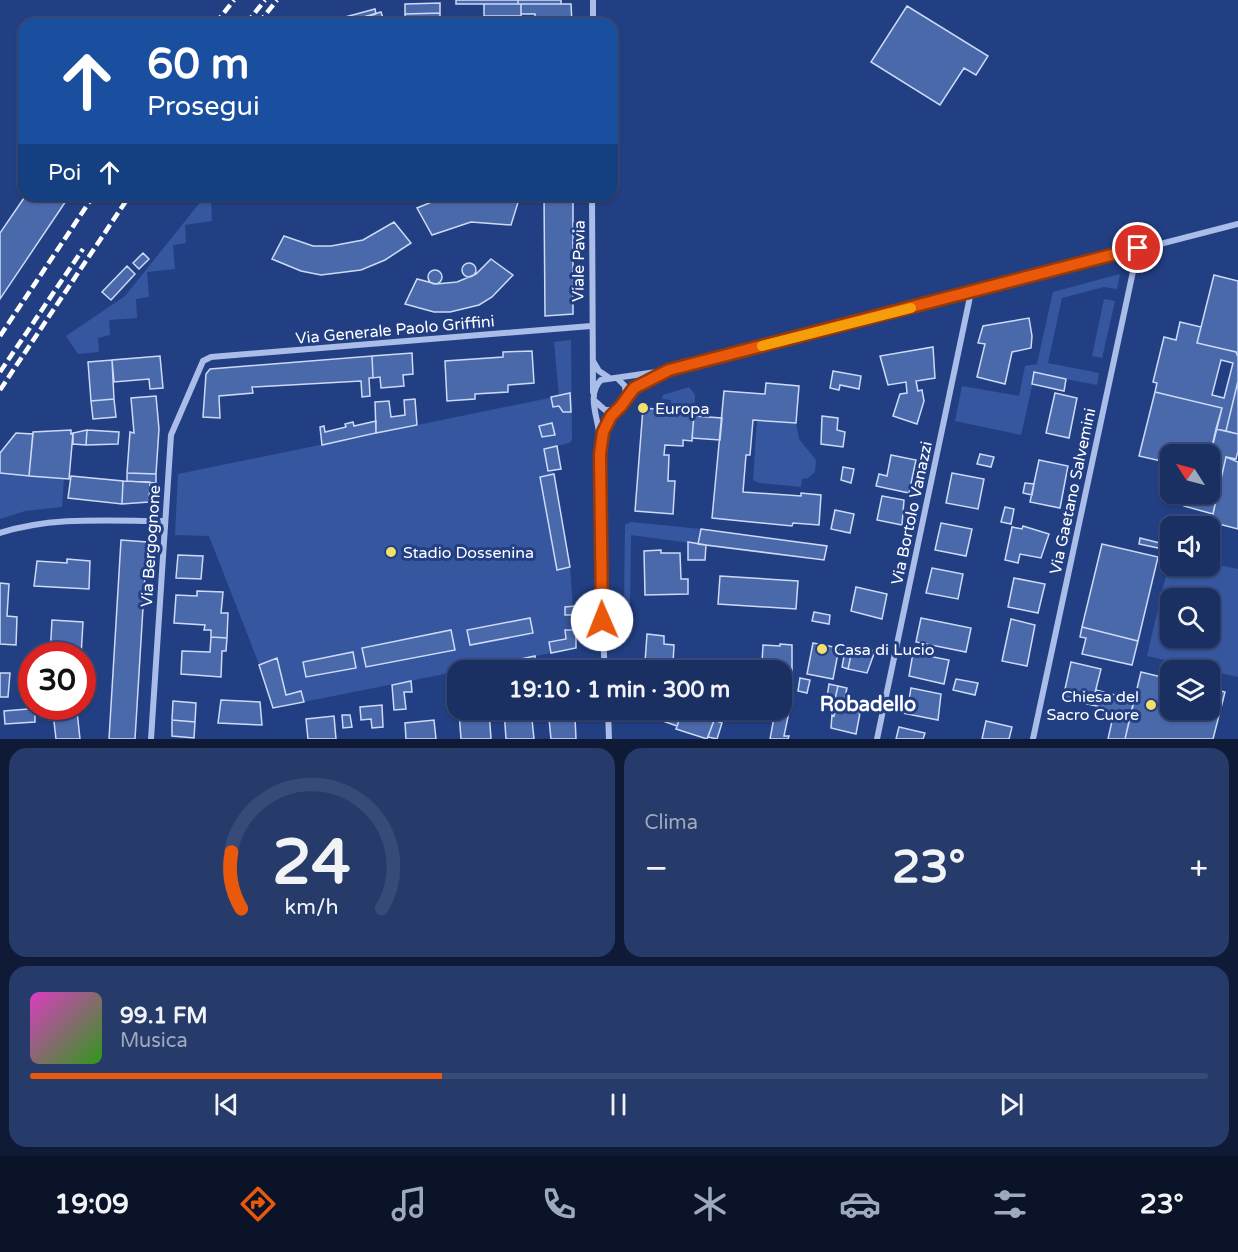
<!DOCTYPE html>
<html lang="it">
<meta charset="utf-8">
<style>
body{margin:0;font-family:"Varela Round",sans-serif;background:#273b6b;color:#f1f3f6;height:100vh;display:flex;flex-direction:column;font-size:22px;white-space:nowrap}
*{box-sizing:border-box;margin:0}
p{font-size:20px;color:#9fa9be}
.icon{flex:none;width:33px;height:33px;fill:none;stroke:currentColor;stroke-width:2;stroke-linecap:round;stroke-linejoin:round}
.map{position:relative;height:739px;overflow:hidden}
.side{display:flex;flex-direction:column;gap:9px;padding:9px;background:#0e1a36;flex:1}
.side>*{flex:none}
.top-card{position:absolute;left:18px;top:18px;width:600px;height:183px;border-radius:18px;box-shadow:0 2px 4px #0004,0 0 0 2px #384a77;background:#1a4fa0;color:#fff;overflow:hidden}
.needle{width:39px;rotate:306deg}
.buttons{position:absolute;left:1160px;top:444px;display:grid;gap:12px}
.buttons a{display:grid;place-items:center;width:60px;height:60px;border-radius:12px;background:#1a2f62;box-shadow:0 2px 4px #0004,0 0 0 2px #384a77;font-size:30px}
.speed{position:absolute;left:18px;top:642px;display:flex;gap:12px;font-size:30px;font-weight:700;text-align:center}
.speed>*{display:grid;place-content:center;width:78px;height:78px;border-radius:50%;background:#1a2f62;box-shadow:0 2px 4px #0004,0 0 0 2px #384a77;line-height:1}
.speed .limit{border:9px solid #d22;background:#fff;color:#111}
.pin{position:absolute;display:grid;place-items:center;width:51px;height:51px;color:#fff;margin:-26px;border:3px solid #fff;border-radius:50%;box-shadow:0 2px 6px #0007}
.me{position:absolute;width:66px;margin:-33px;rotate:359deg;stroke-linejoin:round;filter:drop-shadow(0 0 4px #0008)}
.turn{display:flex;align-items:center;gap:21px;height:126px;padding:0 30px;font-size:27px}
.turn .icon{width:78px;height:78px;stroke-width:2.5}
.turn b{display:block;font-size:42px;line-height:51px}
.then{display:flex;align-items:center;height:57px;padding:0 30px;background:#0003;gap:12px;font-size:22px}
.big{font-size:45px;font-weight:700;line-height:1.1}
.side .tile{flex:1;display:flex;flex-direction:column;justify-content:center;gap:9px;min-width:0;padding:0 21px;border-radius:18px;background:#273b6b}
.side .dial{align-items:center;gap:0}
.dial svg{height:156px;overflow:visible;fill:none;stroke:#384a77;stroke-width:7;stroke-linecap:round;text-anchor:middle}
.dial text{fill:#f1f3f6;stroke:none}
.song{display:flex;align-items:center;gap:18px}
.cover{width:72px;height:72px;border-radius:9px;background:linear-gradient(135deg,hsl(310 70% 55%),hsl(110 70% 35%))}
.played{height:6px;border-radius:3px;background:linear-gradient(90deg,#ea580c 35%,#384a77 35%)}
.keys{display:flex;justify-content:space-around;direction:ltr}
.heat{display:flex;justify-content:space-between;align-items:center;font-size:33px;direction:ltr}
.side .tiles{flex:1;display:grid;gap:9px;grid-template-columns:1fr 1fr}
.tile:last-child{grid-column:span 2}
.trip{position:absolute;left:447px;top:660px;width:345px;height:60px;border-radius:18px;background:#1a2f62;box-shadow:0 2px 4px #0004,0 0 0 2px #384a77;font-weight:700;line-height:60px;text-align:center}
.menu{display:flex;height:96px;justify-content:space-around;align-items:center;background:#0a1327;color:#9fa9be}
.menu .icon{width:42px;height:42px}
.menu .on{color:#ea580c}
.menu b{font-size:27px;color:#f1f3f6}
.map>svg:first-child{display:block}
</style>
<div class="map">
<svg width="1238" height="739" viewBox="0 0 1238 739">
<rect width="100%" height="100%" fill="#223f83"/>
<path fill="#3657a0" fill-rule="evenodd" d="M 206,195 L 225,196 L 211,198 L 212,221 L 185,225 L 186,243 L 173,245 L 175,269 L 147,272 L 149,297 L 136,299 L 137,318 L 109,320 L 110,335 L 98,338 L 99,352 L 78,354 L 66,336 L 125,296 Z
M 1120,274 L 1117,289 L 1104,287 L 1062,298 L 1048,363 L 1099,373 L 1097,385 L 1035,373 L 1021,435 L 955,421 L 962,386 L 1019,396 L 1025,366 L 1037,364 L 1053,292 Z
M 1104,299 L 1115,301 L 1102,358 L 1092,356 Z
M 571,340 L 572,440 L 569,443 L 557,446 L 561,469 L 553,471 L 570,567 L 576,648 L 273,708 L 259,664 L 209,536 L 175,535 L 178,474 L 559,396 L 554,342 Z
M 689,387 L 695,395 L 694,412 L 670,410 L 671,400 L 662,399 L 663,395 Z
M 757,420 L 796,423 L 799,439 L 816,460 L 815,472 L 808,478 L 802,479 L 801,487 L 759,483 L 753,480 Z
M 0,473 L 64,479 L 62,507 L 25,511 L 0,519 Z
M 631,522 L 701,529 L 698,544 L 631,535 L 630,605 L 624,605 L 625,525 Z
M 1170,558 L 1170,566 L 1209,566 L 1209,563 L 1238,569 L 1238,677 L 1147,656 ZM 1170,598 L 1209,598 L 1209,638 L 1170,638 Z"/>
<path fill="#4a69ab" stroke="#cddaf6" stroke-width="1.5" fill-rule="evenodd" d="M 456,0 L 518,0 L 518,4 L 456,4 Z
M 518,0 L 561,0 L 561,4 L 518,4 Z
M 440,3 L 440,13 L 405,14 L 405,4 Z
M 484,4 L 521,4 L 521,16 L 484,16 Z
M 521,4 L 571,4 L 572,24 L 535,24 L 535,14 L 521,14 Z
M 907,6 L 988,56 L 976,75 L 964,68 L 940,105 L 871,62 Z
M 375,9 L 376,14 L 346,22 L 345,17 Z
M 381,12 L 385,24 L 369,24 L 367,16 Z
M 440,13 L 440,24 L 406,24 L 405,14 Z
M 367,16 L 369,24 L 347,24 L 346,22 Z
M 26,195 L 70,195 L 0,299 L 0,233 Z
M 449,195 L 518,195 L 520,196 L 511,225 L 471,222 L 432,235 L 417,208 Z
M 544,195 L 573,195 L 573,314 L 545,316 Z
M 394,222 L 411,243 L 385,260 L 361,270 L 321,275 L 301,271 L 272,259 L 284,236 L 313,246 L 331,246 L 363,240 Z
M 143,253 L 149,259 L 139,269 L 133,263 Z
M 491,259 L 513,275 L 492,297 L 479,305 L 450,312 L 434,312 L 405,304 L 417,279 L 436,284 L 457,282 L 476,274 Z
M462 270a7 7 0 1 1 14 0a7 7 0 1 1-14 0Z
M 127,266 L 135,274 L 111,300 L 102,292 Z
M428 277a7 7 0 1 1 14 0a7 7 0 1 1-14 0Z
M 1214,275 L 1238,281 L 1238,357 L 1236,352 L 1197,343 Z
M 1029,318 L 1032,336 L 1031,348 L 1012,352 L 1005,384 L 977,377 L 985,344 L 978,343 L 983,326 Z
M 1180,322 L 1201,327 L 1197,343 L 1236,352 L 1238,357 L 1238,381 L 1226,431 L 1216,429 L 1222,408 L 1155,392 L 1157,383 L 1153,382 L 1164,337 L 1176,340 ZM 1221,360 L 1233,363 L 1224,398 L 1212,395 Z
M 933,347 L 935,378 L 916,381 L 918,391 L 922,390 L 924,401 L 917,424 L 893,416 L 900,394 L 907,393 L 906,382 L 888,385 L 880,356 Z
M 532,351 L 534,383 L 508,385 L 508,392 L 475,394 L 475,399 L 447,401 L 445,361 L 503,357 L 503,352 Z
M 412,353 L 413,374 L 403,375 L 404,386 L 381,388 L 380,377 L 373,378 L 372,356 Z
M 160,356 L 163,388 L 150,389 L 149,379 L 114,382 L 112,360 Z
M 372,356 L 373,378 L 369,378 L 370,396 L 362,397 L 361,381 L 252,387 L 253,393 L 219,396 L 220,418 L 203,417 L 206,374 L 210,369 Z
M 112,360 L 114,399 L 91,401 L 88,362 Z
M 833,371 L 861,376 L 859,389 L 840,385 L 839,390 L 830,388 Z
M 1034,372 L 1066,379 L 1064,391 L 1032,384 Z
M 1238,381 L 1238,434 L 1226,431 Z
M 766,383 L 799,386 L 796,423 L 753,420 L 750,455 L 746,455 L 743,492 L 801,496 L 801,493 L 821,495 L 819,525 L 793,523 L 792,526 L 712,518 L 724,391 L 765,394 Z
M 1155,392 L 1222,408 L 1209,460 L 1209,454 L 1170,454 L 1170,463 L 1139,456 Z
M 570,393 L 571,412 L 563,412 L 559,406 L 553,407 L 551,397 Z
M 1055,393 L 1077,398 L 1069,438 L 1046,433 Z
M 156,396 L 159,429 L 156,474 L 127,473 L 130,432 L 134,433 L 131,398 Z
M 114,399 L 116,417 L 93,419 L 91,401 Z
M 415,399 L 417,425 L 376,433 L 375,402 L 389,401 L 391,417 L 405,415 L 404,400 Z
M 643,408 L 694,412 L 692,441 L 683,440 L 683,446 L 665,445 L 664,455 L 669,455 L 668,481 L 675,481 L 673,514 L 635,511 Z
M 694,416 L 722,418 L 720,440 L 692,438 Z
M 822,416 L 838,418 L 837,430 L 845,432 L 843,447 L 821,444 Z
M 376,421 L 376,433 L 322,445 L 320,427 L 324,426 L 325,432 L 346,427 L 345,424 L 353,422 L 354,426 Z
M 552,423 L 555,435 L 542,437 L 539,426 Z
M 1216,429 L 1238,434 L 1238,451 L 1236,459 L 1226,457 L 1213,514 L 1184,506 L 1187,494 L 1209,494 L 1209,460 Z
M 71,430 L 71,434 L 73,433 L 69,479 L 29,476 L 33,432 Z
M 87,430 L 86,445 L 73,444 L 73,433 Z
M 87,430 L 119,432 L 118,444 L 86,445 Z
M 16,433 L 33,434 L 29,476 L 0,473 L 0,453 Z
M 557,446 L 561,469 L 548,471 L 544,449 Z
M 980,454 L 994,457 L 991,467 L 977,464 Z
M 891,455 L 916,460 L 909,493 L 876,486 L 879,474 L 887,476 Z
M 1226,457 L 1238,462 L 1238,529 L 1211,522 Z
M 1039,460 L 1068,466 L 1060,508 L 1030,502 Z
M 843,467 L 854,469 L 851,483 L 841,480 Z
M 127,473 L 156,474 L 156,483 L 127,481 Z
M 952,473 L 984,479 L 978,509 L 946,503 Z
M 554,474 L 570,567 L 557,570 L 540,477 Z
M 71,476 L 123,481 L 122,504 L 68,498 Z
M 123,481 L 150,482 L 149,502 L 122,504 Z
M 1025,483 L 1034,484 L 1032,495 L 1023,493 Z
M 882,496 L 904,500 L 902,525 L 877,520 Z
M 1005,507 L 1014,509 L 1011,524 L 1001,522 Z
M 835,510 L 854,514 L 850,533 L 831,529 Z
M 941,523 L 972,529 L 966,556 L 935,550 Z
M 1023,526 L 1049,534 L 1041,558 L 1020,554 L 1018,563 L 1005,560 L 1012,527 L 1022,529 Z
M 701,529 L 827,546 L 824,560 L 698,544 Z
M 1140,538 L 1164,544 L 1163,549 L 1139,544 Z
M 121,540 L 147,542 L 135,739 L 109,739 Z
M 688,542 L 706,545 L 705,560 L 688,560 Z
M 1102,544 L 1158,557 L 1138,641 L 1082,627 Z
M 661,550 L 661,553 L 680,553 L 681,579 L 688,579 L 688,594 L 645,595 L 644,551 Z
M 178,555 L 203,556 L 201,579 L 176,578 Z
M 67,559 L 90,561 L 89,589 L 34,586 L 37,561 L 67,563 Z
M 932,568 L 963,574 L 958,599 L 926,593 Z
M 720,576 L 798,581 L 796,609 L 718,604 Z
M 1014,578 L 1045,584 L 1038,613 L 1008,607 Z
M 0,583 L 9,584 L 7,616 L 17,617 L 16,645 L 0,644 Z
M 856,587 L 887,594 L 882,619 L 851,611 Z
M 197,591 L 223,592 L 221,613 L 228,613 L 227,638 L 211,637 L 211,630 L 204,630 L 205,625 L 174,623 L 176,595 L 197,596 Z
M 575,606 L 575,615 L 565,615 L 565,607 Z
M 814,612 L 830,615 L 829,624 L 812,621 Z
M 530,618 L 533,633 L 470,645 L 467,630 Z
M 921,618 L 971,628 L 966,652 L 916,642 Z
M 1011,619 L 1035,625 L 1027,666 L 1002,661 Z
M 52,620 L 83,622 L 81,656 L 50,656 Z
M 1082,627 L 1138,641 L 1132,665 L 1082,654 L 1086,638 L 1080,637 Z
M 451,630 L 455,650 L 366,667 L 362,648 Z
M 565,630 L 576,630 L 576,648 L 551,653 L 549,642 L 566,639 Z
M 647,634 L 664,636 L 664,644 L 674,645 L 673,664 L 645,662 Z
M 211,637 L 227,638 L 226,651 L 222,651 L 221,677 L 181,674 L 182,651 L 210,652 Z
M 813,643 L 839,648 L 833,679 L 807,674 Z
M 780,644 L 792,645 L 792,679 L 782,678 L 782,670 L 766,670 L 766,662 L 762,662 L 763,645 L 780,646 Z
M 846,645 L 853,646 L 848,669 L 842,667 Z
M 853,646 L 875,651 L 867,673 L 848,669 Z
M 353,652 L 356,668 L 306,677 L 303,662 Z
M 913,653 L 949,660 L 944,684 L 909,676 Z
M 535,656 L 536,669 L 493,670 L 493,665 Z
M 277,658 L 286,695 L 301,691 L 304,702 L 273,708 L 259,665 Z
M 566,661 L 567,670 L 540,670 L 540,663 Z
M 1071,662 L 1101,669 L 1092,705 L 1063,698 Z
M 1141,672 L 1170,679 L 1170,710 L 1209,710 L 1209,688 L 1225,692 L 1213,739 L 1125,739 Z
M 0,673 L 10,673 L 8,697 L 0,697 Z
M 782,678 L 792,679 L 789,712 L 746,710 L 782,710 Z
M 800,678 L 810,680 L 807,693 L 798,691 Z
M 956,679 L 978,683 L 975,695 L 953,690 Z
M 411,681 L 412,692 L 404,692 L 406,709 L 394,710 L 392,685 Z
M 829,684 L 838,686 L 835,699 L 827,697 Z
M 838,686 L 847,688 L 844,701 L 835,699 Z
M 911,688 L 941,694 L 938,720 L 902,713 L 905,699 L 909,700 Z
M 1096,690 L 1134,700 L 1125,739 L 1108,739 L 1112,721 L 1102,719 L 1105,708 L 1092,705 Z
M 221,700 L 260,702 L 262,725 L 218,723 Z
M 173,701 L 196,703 L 195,722 L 172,720 Z
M 382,705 L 383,727 L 372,728 L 371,719 L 361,720 L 360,707 Z
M 836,708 L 860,713 L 856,734 L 831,728 L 832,715 L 834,716 Z
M 28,709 L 35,709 L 35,722 L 5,724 L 4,711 Z
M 489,710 L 491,739 L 461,739 L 459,712 Z
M 504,710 L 531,710 L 534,739 L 506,739 Z
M 664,710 L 683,710 L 677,726 L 660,720 Z
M 683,710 L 715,718 L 707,739 L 676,729 Z
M 77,711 L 80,739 L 56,739 L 53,713 Z
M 775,712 L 789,712 L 784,736 L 789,736 L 788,739 L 770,739 Z
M 342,715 L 350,715 L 352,727 L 343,728 Z
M 334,716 L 336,739 L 308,739 L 306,719 Z
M 575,717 L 576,739 L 551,739 L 549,719 Z
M 172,720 L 195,722 L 194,738 L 172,736 Z
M 434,720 L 436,739 L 406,739 L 405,723 Z
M 714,720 L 722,723 L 717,739 L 708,737 Z
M 986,721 L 1012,727 L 1009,739 L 982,739 Z
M 899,727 L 925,733 L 923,739 L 896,739 Z"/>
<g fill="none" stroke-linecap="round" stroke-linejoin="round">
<path stroke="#a9bde8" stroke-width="6" d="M 593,0 L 593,24
M 592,195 L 593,392
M 593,361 L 599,371 L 608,377
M 619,380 L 625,386 L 626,396
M 596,402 L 605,410 L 615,410
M 602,439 L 611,416 L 621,406 L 630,392 L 640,384 L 661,374
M 0,533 C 53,516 110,521 165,521
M 605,670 C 599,591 605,511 599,432 C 597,416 587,393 601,380 L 670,370 L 1238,224
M 608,710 L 609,739
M 151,739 L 171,435 L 203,361 L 211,357 L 591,326
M 877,739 L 971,292
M 1033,739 L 1138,248"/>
<path stroke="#fff" stroke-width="4.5" stroke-dasharray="10 4.5" stroke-linecap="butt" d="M 215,24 L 234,0
M 246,24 L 265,0
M 258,24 L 277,0
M 0,336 L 94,195
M 0,372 L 83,249
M 0,390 L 130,195"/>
</g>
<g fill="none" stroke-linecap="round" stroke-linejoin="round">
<defs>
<path id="route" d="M 602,620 L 600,454 L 603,432 L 611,416 L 621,406 L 634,388 L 669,370 L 1138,248"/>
</defs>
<use href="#route" stroke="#983908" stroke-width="15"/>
<use href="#route" stroke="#ea580c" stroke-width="10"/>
<path stroke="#f59e0b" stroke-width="10" d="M 762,346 L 911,308"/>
</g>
<g fill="#f4df6b" stroke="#223f83" stroke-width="2">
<circle cx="643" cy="408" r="6"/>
<circle cx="391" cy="552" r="6"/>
<circle cx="822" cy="649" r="6"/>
<circle cx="1151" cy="705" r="6"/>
</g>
<g text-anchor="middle" stroke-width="6" stroke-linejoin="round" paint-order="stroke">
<g font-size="16" fill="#fff" stroke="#223f83">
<text transform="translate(578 261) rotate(-89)" y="6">Viale Pavia</text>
<text transform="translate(395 329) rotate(-5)" y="6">Via Generale Paolo Griffini</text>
<text transform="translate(1072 491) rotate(-78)" y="6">Via Gaetano Salvemini</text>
<text transform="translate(911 513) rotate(-78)" y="6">Via Bortolo Vanazzi</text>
<text transform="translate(150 546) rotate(-86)" y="6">Via Bergognone</text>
</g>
<g font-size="16" fill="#fff" stroke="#223f83" text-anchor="start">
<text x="655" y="414">Europa</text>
<text x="403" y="558">Stadio Dossenina</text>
<text x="834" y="655">Casa di Lucio</text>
<text x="1139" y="702" text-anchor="end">Chiesa del<tspan x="1139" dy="18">Sacro Cuore</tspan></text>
</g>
<g font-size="20" font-weight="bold" fill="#fff" stroke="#223f83">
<text x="868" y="711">Robadello</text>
</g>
</g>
</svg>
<div class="buttons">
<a><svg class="needle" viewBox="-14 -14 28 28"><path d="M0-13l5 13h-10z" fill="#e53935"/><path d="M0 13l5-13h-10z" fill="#9fa9be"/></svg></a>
<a><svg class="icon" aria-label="sound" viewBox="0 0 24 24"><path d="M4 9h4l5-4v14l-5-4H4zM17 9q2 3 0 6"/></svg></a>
<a><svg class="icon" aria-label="search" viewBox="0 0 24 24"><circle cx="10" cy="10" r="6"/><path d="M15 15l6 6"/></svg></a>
<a><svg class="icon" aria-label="layers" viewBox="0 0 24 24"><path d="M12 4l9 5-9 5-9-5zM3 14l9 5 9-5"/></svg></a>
</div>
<div class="speed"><div class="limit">30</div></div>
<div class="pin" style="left:1138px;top:248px;background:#d93025"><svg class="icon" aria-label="arrive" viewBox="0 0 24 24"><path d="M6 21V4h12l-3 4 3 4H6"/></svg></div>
<svg class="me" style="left:602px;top:620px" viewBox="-20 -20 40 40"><circle r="19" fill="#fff"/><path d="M0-13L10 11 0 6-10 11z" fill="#ea580c"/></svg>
<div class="trip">19:10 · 1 min · 300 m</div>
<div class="top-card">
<div class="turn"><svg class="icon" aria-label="ahead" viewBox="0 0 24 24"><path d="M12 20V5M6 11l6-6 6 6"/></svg><div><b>60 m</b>Prosegui</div></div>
<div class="then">Poi<svg class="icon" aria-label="ahead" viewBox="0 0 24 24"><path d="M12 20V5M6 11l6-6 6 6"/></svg></div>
</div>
</div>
<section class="side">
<div class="tiles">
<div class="tile dial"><svg viewBox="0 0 100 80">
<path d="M14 69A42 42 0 1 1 86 69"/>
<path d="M14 69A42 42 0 0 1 9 40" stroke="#ea580c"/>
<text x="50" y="56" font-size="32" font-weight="700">24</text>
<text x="50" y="72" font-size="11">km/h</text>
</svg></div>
<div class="tile"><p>Clima</p>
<div class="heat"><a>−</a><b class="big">23°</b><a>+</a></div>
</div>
<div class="tile">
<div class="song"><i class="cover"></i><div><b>99.1 FM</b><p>Musica</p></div></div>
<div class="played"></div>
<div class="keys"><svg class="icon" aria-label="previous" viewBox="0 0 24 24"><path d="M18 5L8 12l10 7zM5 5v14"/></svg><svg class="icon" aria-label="pause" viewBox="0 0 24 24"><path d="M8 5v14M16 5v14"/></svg><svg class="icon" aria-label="next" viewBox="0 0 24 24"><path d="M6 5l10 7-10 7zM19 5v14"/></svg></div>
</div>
</div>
</section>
<nav class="menu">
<b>19:09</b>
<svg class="icon on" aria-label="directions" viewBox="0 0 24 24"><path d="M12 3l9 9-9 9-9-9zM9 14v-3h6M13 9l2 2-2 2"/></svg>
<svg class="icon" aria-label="music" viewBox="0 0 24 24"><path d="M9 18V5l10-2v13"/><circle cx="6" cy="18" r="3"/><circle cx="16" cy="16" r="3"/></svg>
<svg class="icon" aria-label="phone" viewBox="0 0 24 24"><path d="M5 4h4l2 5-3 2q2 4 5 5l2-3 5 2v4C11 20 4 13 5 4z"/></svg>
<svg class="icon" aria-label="climate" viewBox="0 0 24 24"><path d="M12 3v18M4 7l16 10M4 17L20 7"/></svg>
<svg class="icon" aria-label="car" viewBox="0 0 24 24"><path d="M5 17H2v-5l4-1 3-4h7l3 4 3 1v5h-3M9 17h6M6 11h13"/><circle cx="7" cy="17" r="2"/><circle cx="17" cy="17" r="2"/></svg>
<svg class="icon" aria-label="filters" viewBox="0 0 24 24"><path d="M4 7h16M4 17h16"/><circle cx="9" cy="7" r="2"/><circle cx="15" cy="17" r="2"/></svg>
<b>23°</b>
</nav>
